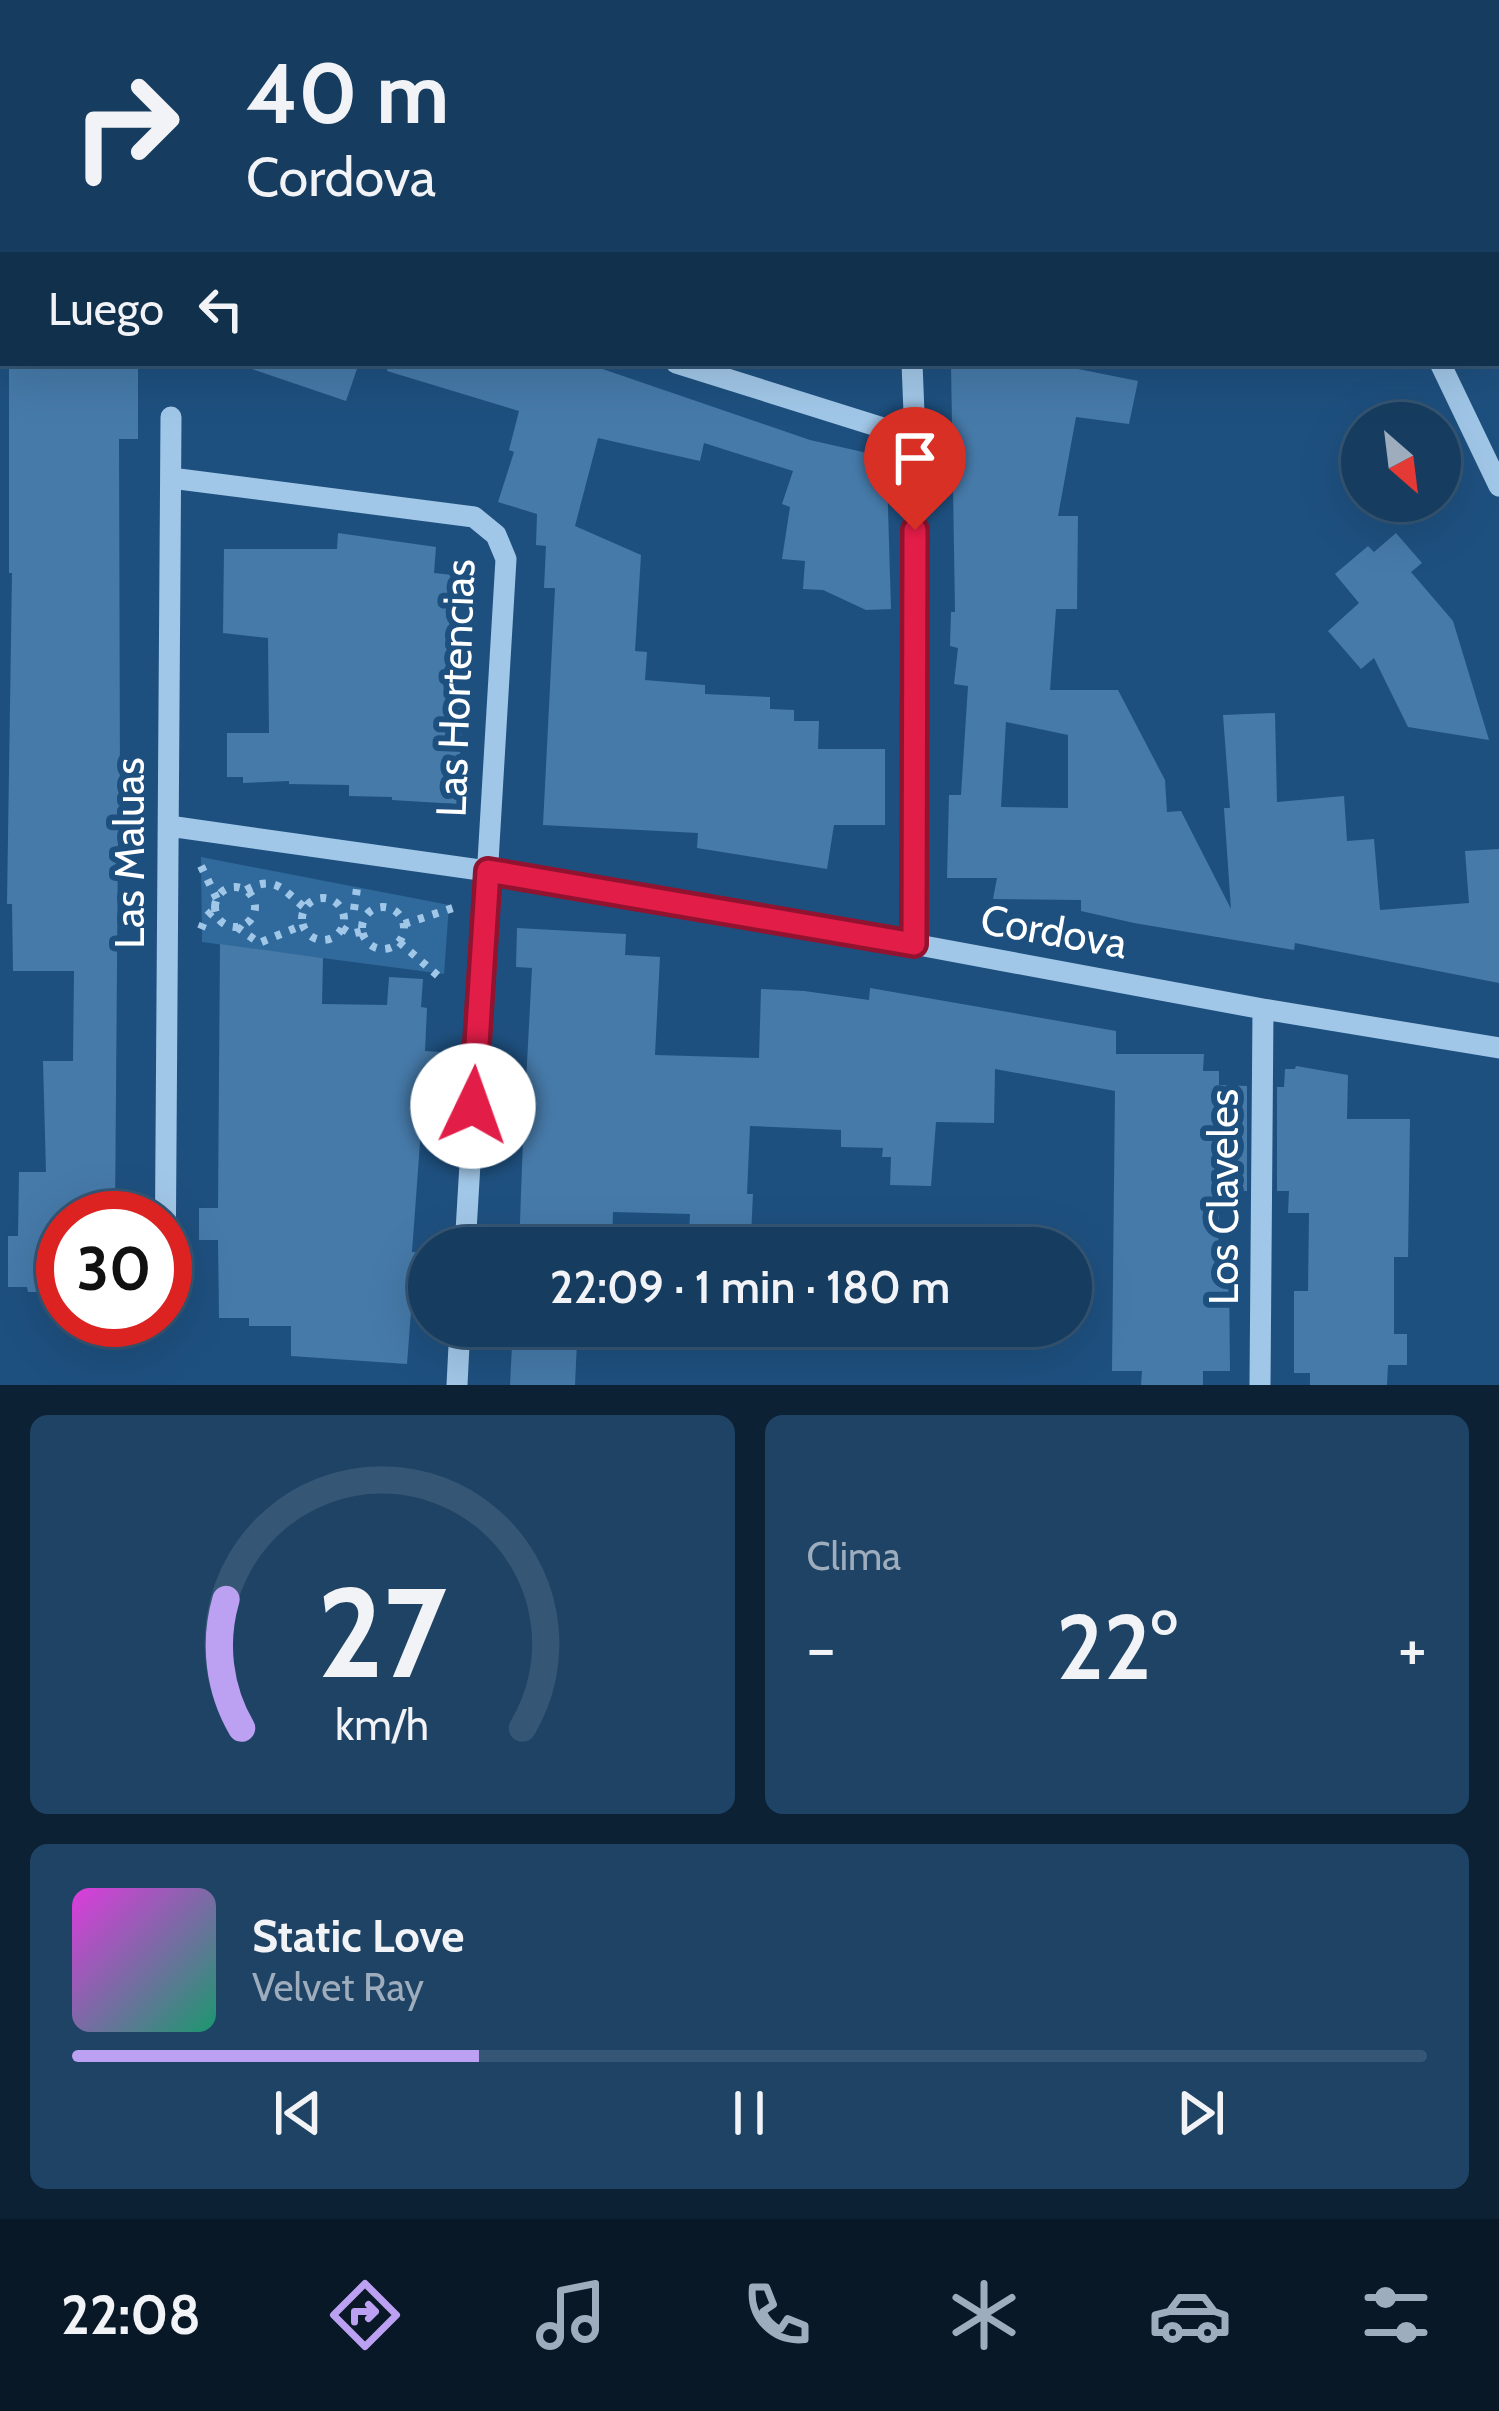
<!DOCTYPE html>
<html lang="es">
<meta charset="utf-8">
<style>
body{margin:0;font-family:Cabin,sans-serif;background:#1f4365;color:#f1f3f6;height:100vh;display:flex;flex-direction:column;font-size:45px;white-space:nowrap}
*{box-sizing:border-box;margin:0}
p{font-size:39px;color:#9eadbd}
.icon{flex:none;width:66px;height:66px;fill:none;stroke:currentColor;stroke-width:2;stroke-linecap:round;stroke-linejoin:round}
.map{position:relative;height:1385px;overflow:hidden}
.drawer{display:flex;flex-direction:column;gap:30px;padding:30px;background:#0c2134;flex:1}
.drawer>*{flex:none}
.top-card{position:absolute;left:0px;top:0px;width:1500px;height:366px;box-shadow:0 12px 48px #0002,0 0 0 3px #355674;background:#163c5f;color:#f1f3f6;overflow:hidden}
.needle{width:78px;rotate:152deg}
.fabs{position:absolute;left:1341px;top:402px;display:grid;gap:24px}
.fabs a{display:grid;place-items:center;width:120px;height:120px;border-radius:50%;background:#163c5f;box-shadow:0 12px 48px #0002,0 0 0 3px #355674;font-size:60px}
.speed{position:absolute;left:36px;top:1191px;display:flex;gap:24px;font-size:60px;font-weight:700;text-align:center}
.speed>*{display:grid;place-content:center;width:156px;height:156px;border-radius:50%;background:#163c5f;box-shadow:0 12px 48px #0002,0 0 0 3px #355674;line-height:1}
.speed .limit{border:18px solid #d22;background:#fff;color:#111}
.pin{position:absolute;display:grid;place-items:center;width:102px;height:102px;color:#fff;margin:-123px -51px;border-radius:50% 50% 50% 0;rotate:-45deg;box-shadow:0 0 12px #0007}
.pin .icon{rotate:45deg}
.me{position:absolute;width:132px;margin:-66px;rotate:3deg;stroke-linejoin:round;filter:drop-shadow(0 0 9px #0008)}
.turn{display:flex;align-items:center;gap:42px;height:252px;padding:0 48px;font-size:54px}
.turn .icon{width:156px;height:156px;stroke-width:2.5}
.turn b{display:block;font-size:84px;line-height:102px}
.then{display:flex;align-items:center;height:114px;padding:0 48px;background:#0003;gap:24px;font-size:45px}
.big{font-size:90px;font-weight:600;line-height:1.1}
.drawer .widget{flex:1;display:flex;flex-direction:column;justify-content:center;gap:18px;min-width:0;padding:0 42px;border-radius:18px;background:#1f4365}
.drawer .dial{align-items:center;gap:0}
.dial svg{height:312px;overflow:visible;fill:none;stroke:#355674;stroke-width:7;stroke-linecap:round;text-anchor:middle}
.dial text{fill:#f1f3f6;stroke:none}
.song{display:flex;align-items:center;gap:36px}
.cover{width:144px;height:144px;border-radius:18px;background:linear-gradient(135deg,hsl(300 70% 55%),hsl(160 70% 35%))}
.played{height:12px;border-radius:6px;background:linear-gradient(90deg,#bca0f2 30%,#355674 30%)}
.keys{display:flex;justify-content:space-around;direction:ltr}
.heat{display:flex;justify-content:space-between;align-items:center;font-size:66px;direction:ltr}
.drawer .tiles{flex:1;display:grid;gap:30px;grid-template-columns:1fr 1fr}
.widget:last-child{grid-column:span 2}
.trip{position:absolute;left:408px;top:1227px;width:684px;height:120px;border-radius:60px;background:#163c5f;box-shadow:0 12px 48px #0002,0 0 0 3px #355674;font-weight:600;line-height:120px;text-align:center}
.dock{display:flex;height:192px;justify-content:space-around;align-items:center;background:#091826;color:#9eadbd}
.dock .icon{width:84px;height:84px}
.dock .on{color:#bca0f2}
.dock b{font-size:54px;color:#f1f3f6}
.map>svg:first-child{display:block}
</style>
<div class="map">
<svg width="1499" height="1385" viewBox="0 0 1499 1385">
<rect width="100%" height="100%" fill="#1e507f"/>
<path fill="#306a9d" d="M 201,857 L 449,905 L 444,974 L 202,942 Z"/>
<path fill="#467aa9" fill-rule="evenodd" d="M 9,363 L 138,363 L 138,439 L 119,439 L 120,792 L 124,792 L 123,838 L 118,838 L 115,1218 L 63,1218 L 63,1292 L 28,1292 L 27,1287 L 8,1287 L 8,1236 L 18,1236 L 19,1172 L 46,1172 L 43,1061 L 73,1061 L 74,971 L 13,971 L 12,904 L 7,904 L 12,573 L 9,573 Z
M 253,363 L 359,363 L 346,401 L 252,369 Z
M 388,363 L 585,363 L 810,440 L 876,455 L 887,475 L 891,609 L 866,610 L 823,590 L 803,589 L 805,561 L 782,559 L 790,507 L 782,504 L 793,471 L 704,443 L 700,461 L 598,438 L 575,526 L 641,555 L 635,651 L 647,652 L 645,680 L 705,685 L 705,694 L 770,697 L 770,709 L 794,710 L 794,721 L 819,721 L 818,749 L 885,749 L 885,825 L 834,825 L 827,869 L 697,848 L 698,833 L 543,825 L 555,588 L 544,588 L 546,546 L 536,545 L 537,514 L 498,502 L 514,452 L 509,450 L 519,411 L 387,371 Z
M 951,363 L 1048,363 L 1138,381 L 1129,424 L 1076,417 L 1058,516 L 1078,516 L 1077,609 L 1056,609 L 1050,690 L 1118,690 L 1165,780 L 1167,812 L 1181,811 L 1231,909 L 1224,808 L 1230,808 L 1223,715 L 1275,713 L 1277,802 L 1344,796 L 1347,841 L 1374,839 L 1380,910 L 1469,903 L 1465,851 L 1499,849 L 1499,983 L 1295,943 L 1294,950 L 1134,923 L 1081,911 L 1081,900 L 993,899 L 997,878 L 947,878 L 949,795 L 961,795 L 968,686 L 954,684 L 958,648 L 950,646 L 951,612 L 955,612 ZM 1006,722 L 1068,735 L 1068,808 L 1001,807 Z
M 338,533 L 436,547 L 434,573 L 453,575 L 445,687 L 464,690 L 457,804 L 392,800 L 392,797 L 349,796 L 349,785 L 289,784 L 289,781 L 243,783 L 243,777 L 227,777 L 227,733 L 269,733 L 268,638 L 223,633 L 224,549 L 337,549 Z
M 1396,533 L 1422,563 L 1411,572 L 1453,621 L 1489,740 L 1408,727 L 1374,658 L 1361,669 L 1328,631 L 1359,603 L 1335,574 L 1368,546 L 1374,552 Z
M 517,928 L 626,934 L 625,955 L 660,957 L 655,1055 L 759,1058 L 761,989 L 804,991 L 869,1000 L 870,988 L 1116,1031 L 1116,1054 L 1204,1054 L 1203,1071 L 1219,1071 L 1219,1085 L 1247,1086 L 1247,1191 L 1219,1191 L 1218,1273 L 1229,1273 L 1230,1371 L 1203,1371 L 1203,1385 L 1141,1385 L 1142,1371 L 1112,1371 L 1115,1091 L 995,1069 L 994,1123 L 936,1122 L 931,1186 L 890,1185 L 891,1157 L 882,1157 L 883,1148 L 841,1147 L 841,1130 L 750,1126 L 747,1194 L 753,1194 L 751,1236 L 689,1234 L 690,1214 L 613,1212 L 612,1244 L 605,1244 L 605,1248 L 519,1248 L 523,1139 L 507,1139 L 509,1081 L 526,1082 L 532,968 L 516,967 Z
M 220,944 L 323,958 L 322,1004 L 387,1005 L 389,977 L 423,979 L 421,1007 L 427,1008 L 425,1051 L 440,1052 L 438,1089 L 424,1088 L 412,1252 L 429,1253 L 429,1287 L 413,1286 L 407,1364 L 291,1356 L 291,1326 L 249,1326 L 249,1318 L 219,1318 L 218,1240 L 199,1240 L 199,1208 L 218,1208 Z
M 1296,1066 L 1348,1075 L 1347,1119 L 1410,1119 L 1408,1257 L 1394,1257 L 1394,1334 L 1407,1334 L 1407,1365 L 1388,1365 L 1387,1385 L 1310,1385 L 1310,1373 L 1294,1373 L 1294,1291 L 1308,1291 L 1309,1213 L 1288,1213 L 1289,1191 L 1277,1191 L 1277,1087 L 1284,1087 L 1285,1069 L 1295,1069 Z
M 513,1326 L 555,1328 L 554,1342 L 577,1342 L 575,1385 L 510,1385 Z"/>
<g fill="none" stroke-linecap="round" stroke-linejoin="round">
<path stroke="#a1c7e8" stroke-width="8" stroke-dasharray="6 9" stroke-linecap="butt" d="M 201,866 L 217,899
M215 907a20 20 0 1 1 40 0a20 20 0 1 1-40 0Z
M 246,890 C 275,874 283,890 305,908
M302 919a21 21 0 1 1 42 0a21 21 0 1 1-42 0Z
M362 928a21 21 0 1 1 42 0a21 21 0 1 1-42 0Z
M 354,910 L 358,881
M 404,924 L 459,906
M 237,927 L 259,943 L 303,925
M 342,928 L 351,934 L 363,931
M 201,929 L 206,917 L 214,909
M 399,942 L 444,981"/>
<path stroke="#a1c7e8" stroke-width="21" d="M 897,0 L 897,3
M 63,3 L 63,0
M 352,3 L 353,0
M 676,363 L 915,438
M 912,363 L 915,438 L 913,944
M 1440,363 L 1499,486
M 171,478 L 474,517 L 496,535 L 506,559 L 465,1248
M 169,826 L 487,871 L 913,944 L 1263,1009 L 1499,1048
M 165,1289 L 171,417
M 457,1385 L 460,1326
M 1260,1385 L 1263,1009"/>
</g>
<g fill="none" stroke-linecap="round" stroke-linejoin="round">
<defs>
<path id="route" d="M 473,1106 L 488,871 L 914,944 L 915,530"/>
</defs>
<use href="#route" stroke="#92132f" stroke-width="30"/>
<use href="#route" stroke="#e11d48" stroke-width="21"/>
</g>
<g text-anchor="middle" stroke-width="12" stroke-linejoin="round" paint-order="stroke">
<g font-size="42" fill="#fff" stroke="#1e507f">
<text transform="translate(455 688) rotate(-88)" y="15">Las Hortencias</text>
<text transform="translate(129 853) rotate(-90)" y="15">Las Maluas</text>
<text transform="translate(1054 931) rotate(10)" y="15">Cordova</text>
<text transform="translate(1223 1197) rotate(-90)" y="15">Los Claveles</text>
</g>
</g>
</svg>
<div class="fabs">
<a><svg class="needle" viewBox="-14 -14 28 28"><path d="M0-13l5 13h-10z" fill="#e53935"/><path d="M0 13l5-13h-10z" fill="#9eadbd"/></svg></a>
</div>
<div class="speed"><div class="limit">30</div></div>
<div class="pin" style="left:915px;top:530px;background:#d93025"><svg class="icon" aria-label="arrive" viewBox="0 0 24 24"><path d="M6 21V4h12l-3 4 3 4H6"/></svg></div>
<svg class="me" style="left:473px;top:1106px" viewBox="-20 -20 40 40"><circle r="19" fill="#fff"/><path d="M0-13L10 11 0 6-10 11z" fill="#e11d48"/></svg>
<div class="trip">22:09 · 1 min · 180 m</div>
<div class="top-card">
<div class="turn"><svg class="icon" aria-label="right" viewBox="0 0 24 24"><path d="M7 20v-9h11M14 6l5 5-5 5"/></svg><div><b>40 m</b>Cordova</div></div>
<div class="then">Luego<svg class="icon" aria-label="left" viewBox="0 0 24 24"><path d="M17 20v-9H6M10 6l-5 5 5 5"/></svg></div>
</div>
</div>
<section class="drawer">
<div class="tiles">
<div class="widget dial"><svg viewBox="0 0 100 80">
<path d="M14 69A42 42 0 1 1 86 69"/>
<path d="M14 69A42 42 0 0 1 10 36" stroke="#bca0f2"/>
<text x="50" y="56" font-size="32" font-weight="700">27</text>
<text x="50" y="72" font-size="11">km/h</text>
</svg></div>
<div class="widget"><p>Clima</p>
<div class="heat"><a>−</a><b class="big">22°</b><a>+</a></div>
</div>
<div class="widget">
<div class="song"><i class="cover"></i><div><b>Static Love</b><p>Velvet Ray</p></div></div>
<div class="played"></div>
<div class="keys"><svg class="icon" aria-label="previous" viewBox="0 0 24 24"><path d="M18 5L8 12l10 7zM5 5v14"/></svg><svg class="icon" aria-label="pause" viewBox="0 0 24 24"><path d="M8 5v14M16 5v14"/></svg><svg class="icon" aria-label="next" viewBox="0 0 24 24"><path d="M6 5l10 7-10 7zM19 5v14"/></svg></div>
</div>
</div>
</section>
<nav class="dock">
<b>22:08</b>
<svg class="icon on" aria-label="directions" viewBox="0 0 24 24"><path d="M12 3l9 9-9 9-9-9zM9 14v-3h6M13 9l2 2-2 2"/></svg>
<svg class="icon" aria-label="music" viewBox="0 0 24 24"><path d="M9 18V5l10-2v13"/><circle cx="6" cy="18" r="3"/><circle cx="16" cy="16" r="3"/></svg>
<svg class="icon" aria-label="phone" viewBox="0 0 24 24"><path d="M5 4h4l2 5-3 2q2 4 5 5l2-3 5 2v4C11 20 4 13 5 4z"/></svg>
<svg class="icon" aria-label="climate" viewBox="0 0 24 24"><path d="M12 3v18M4 7l16 10M4 17L20 7"/></svg>
<svg class="icon" aria-label="car" viewBox="0 0 24 24"><path d="M5 17H2v-5l4-1 3-4h7l3 4 3 1v5h-3M9 17h6M6 11h13"/><circle cx="7" cy="17" r="2"/><circle cx="17" cy="17" r="2"/></svg>
<svg class="icon" aria-label="filters" viewBox="0 0 24 24"><path d="M4 7h16M4 17h16"/><circle cx="9" cy="7" r="2"/><circle cx="15" cy="17" r="2"/></svg>
</nav>
